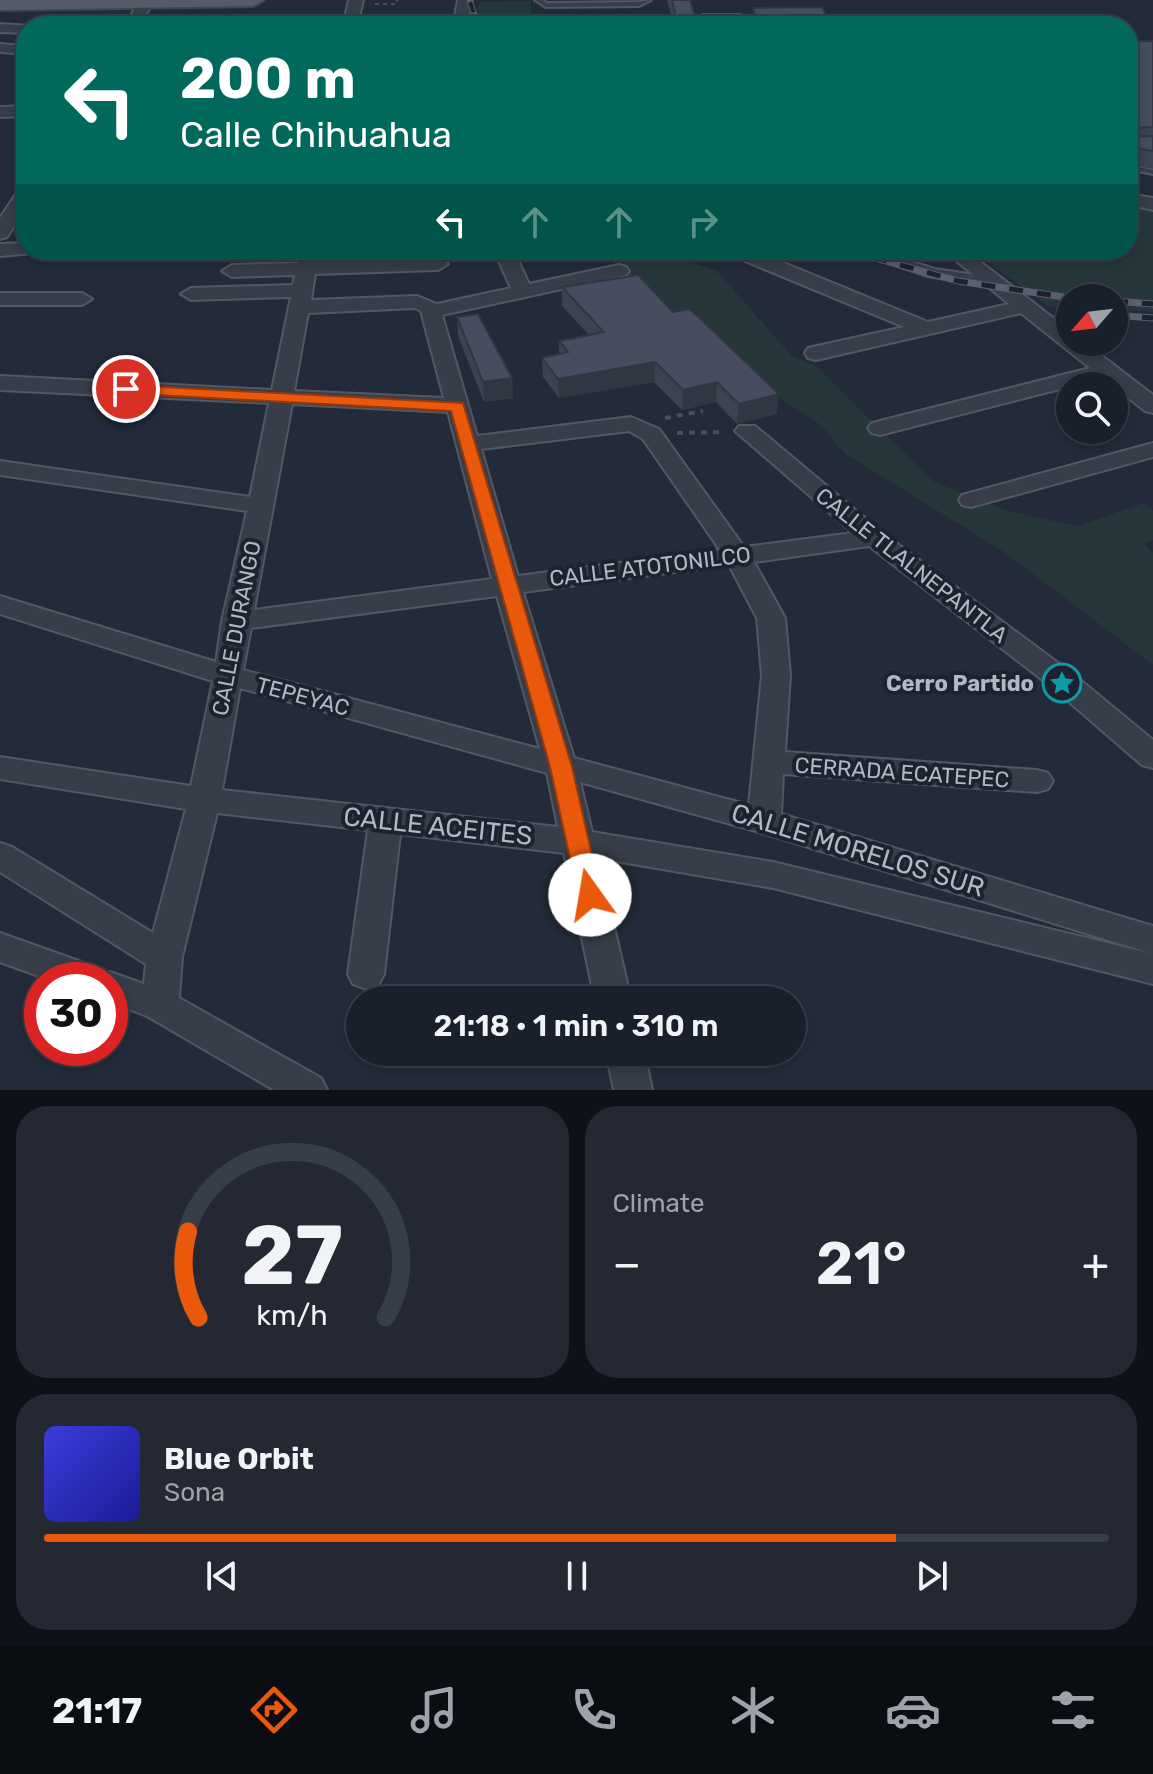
<!DOCTYPE html>
<meta charset="utf-8">
<style>
body{margin:0;font-family:Rubik,sans-serif;background:#232833;color:#f1f3f6;height:100vh;display:flex;flex-direction:column;font-size:30px;white-space:nowrap}
*{box-sizing:border-box;margin:0}
p{font-size:26px;color:#9fa3a9}
.icon{flex:none;width:44px;height:44px;fill:none;stroke:currentColor;stroke-width:2;stroke-linecap:round;stroke-linejoin:round}
.map{position:relative;height:1090px;overflow:hidden}
.side{display:flex;flex-direction:column;gap:16px;padding:16px;background:#0e1218;flex:1}
.side>*{flex:none}
.top-card{position:absolute;left:16px;top:16px;width:1122px;height:244px;border-radius:32px;box-shadow:0 4px 12px #0003,0 0 0 2px #383e47;background:#00695c;color:#fff;overflow:hidden}
.needle{width:52px;rotate:242deg}
.fabs{position:absolute;left:1056px;top:284px;display:grid;gap:16px}
.fabs a{display:grid;place-items:center;width:72px;height:72px;border-radius:50%;background:#1a202b;box-shadow:0 4px 12px #0003,0 0 0 2px #383e47;font-size:40px}
.speed{position:absolute;left:24px;top:962px;display:flex;gap:16px;font-size:40px;font-weight:700;text-align:center}
.speed>*{display:grid;place-content:center;width:104px;height:104px;border-radius:50%;background:#1a202b;box-shadow:0 4px 12px #0003,0 0 0 2px #383e47;line-height:1}
.speed .limit{border:12px solid #d22;background:#fff;color:#111}
.pin{position:absolute;display:grid;place-items:center;width:68px;height:68px;color:#fff;margin:-34px;border:4px solid #fff;border-radius:50%;box-shadow:0 2px 8px #0007}
.me{position:absolute;width:88px;margin:-44px;rotate:347deg;stroke-linejoin:round;filter:drop-shadow(0 0 6px #0008)}
.turn{display:flex;align-items:center;gap:28px;height:168px;padding:0 32px;font-size:36px}
.turn .icon{width:104px;height:104px;stroke-width:2.5}
.turn b{display:block;font-size:56px;line-height:68px}
.lanes{display:flex;align-items:center;height:76px;padding:0 32px;background:#0003;justify-content:center;gap:40px;direction:ltr}
.lanes .off{opacity:.35}
.big{font-size:60px;font-weight:600;line-height:1.1}
.side .tile{flex:1;display:flex;flex-direction:column;justify-content:center;gap:12px;min-width:0;padding:0 28px;border-radius:32px;background:#232833}
.side .dial{align-items:center;gap:0}
.dial svg{height:208px;overflow:visible;fill:none;stroke:#383e47;stroke-width:7;stroke-linecap:round;text-anchor:middle}
.dial text{fill:#f1f3f6;stroke:none}
.song{display:flex;align-items:center;gap:24px}
.cover{width:96px;height:96px;border-radius:12px;background:linear-gradient(135deg,hsl(240 70% 55%),hsl(240 70% 35%))}
.played{height:8px;border-radius:4px;background:linear-gradient(90deg,#ea580c 80%,#383e47 80%)}
.keys{display:flex;justify-content:space-around;direction:ltr}
.heat{display:flex;justify-content:space-between;align-items:center;font-size:44px;direction:ltr}
.side .tiles{flex:1;display:grid;gap:16px;grid-template-columns:1fr 1fr}
.tile:last-child{grid-column:span 2}
.trip{position:absolute;left:346px;top:986px;width:460px;height:80px;border-radius:40px;background:#1a202b;box-shadow:0 4px 12px #0003,0 0 0 2px #383e47;font-weight:600;line-height:80px;text-align:center}
.tab-bar{display:flex;height:128px;justify-content:space-around;align-items:center;background:#0a0d11;color:#9fa3a9}
.tab-bar .icon{width:56px;height:56px}
.tab-bar .on{color:#ea580c}
.tab-bar b{font-size:36px;color:#f1f3f6}
.map>svg:first-child{display:block}
</style>
<div class="map">
<svg width="1153" height="1090" viewBox="0 0 1153 1090">
<rect width="100%" height="100%" fill="#232a39"/>
<path fill="#26373b" d="M 531,1 L 532,26 L 468,26 L 480,2 Z
M 1128,204 L 1153,208 L 1153,312 L 1114,310 L 1114,298 L 1070,298 L 1070,308 L 1048,306 L 971,250 L 1128,250 Z
M 603,250 L 658,250 L 717,271 L 792,356 L 815,365 L 934,482 L 1012,512 L 1077,526 L 1144,503 L 1153,511 L 1153,540 L 1144,544 L 1153,553 L 1153,665 L 1004,552 L 844,453 L 821,425 L 742,373 L 638,290 Z"/>
<g fill="none" stroke-linecap="round" stroke-linejoin="round">
<defs>
<path id="service" d="M 535,0 L 542,0 L 547,3 L 638,2 L 651,0 L 639,6 L 546,7 Z
M 740,15 L 743,17 L 747,26 L 741,26 L 738,19 L 707,19 L 708,26 L 702,26 L 700,17 L 703,15 Z
M 1030,18 L 1032,19 L 1032,21 L 927,23 L 924,24 L 924,26 L 918,26 L 917,23 L 927,19 Z
M 1128,165 L 1153,170 L 1153,174 L 1128,169 Z"/>
<path id="pedestrian" d="M 850,250 L 873,250 L 935,269 L 996,278 L 1004,283 L 996,288 L 928,276 Z"/>
<path id="minor" d="M 140,0 L 154,0 L 139,26 L 125,26 Z
M 349,0 L 363,0 L 357,26 L 343,26 Z
M 458,0 L 472,0 L 467,26 L 453,26 Z
M 0,24 L 31,26 L 26,26 L 26,33 L 0,32 Z
M 0,44 L 26,46 L 26,54 L 0,52 Z
M 26,106 L 26,116 L 0,117 L 0,107 Z
M 26,187 L 26,207 L 7,237 L 0,239 L 0,218 L 20,188 Z
M 1128,194 L 1153,198 L 1153,210 L 1128,204 Z
M 26,243 L 26,250 L 35,250 L 33,253 L 0,256 L 0,244 Z
M 300,250 L 320,250 L 317,262 L 438,258 L 448,264 L 438,270 L 315,274 L 311,300 L 417,296 L 437,304 L 511,288 L 497,257 L 511,250 L 543,250 L 540,254 L 518,260 L 529,284 L 619,265 L 626,267 L 629,271 L 626,275 L 442,315 L 477,436 L 631,417 L 659,429 L 744,547 L 853,533 L 735,431 L 739,426 L 755,426 L 883,533 L 1073,674 L 1153,740 L 1153,768 L 1142,765 L 1053,688 L 869,546 L 754,562 L 785,618 L 790,675 L 785,752 L 1037,770 L 1048,773 L 1053,781 L 1048,789 L 1037,792 L 783,774 L 781,814 L 1153,926 L 1153,954 L 763,833 L 580,782 L 592,832 L 773,862 L 1153,954 L 1153,984 L 773,888 L 598,858 L 631,1000 L 595,1000 L 564,853 L 400,834 L 384,974 L 379,984 L 366,989 L 353,984 L 348,974 L 368,830 L 217,813 L 182,957 L 179,998 L 321,1078 L 327,1090 L 274,1090 L 147,1016 L 110,1002 L 110,980 L 50,980 L 0,962 L 0,933 L 104,970 L 106,974 L 110,972 L 144,984 L 146,964 L 0,872 L 0,843 L 12,847 L 153,933 L 186,809 L 0,779 L 0,757 L 191,786 L 213,681 L 0,614 L 0,596 L 216,662 L 222,621 L 247,511 L 0,475 L 0,461 L 250,497 L 269,403 L 0,390 L 0,376 L 272,390 L 291,297 L 191,300 L 181,294 L 191,288 L 293,285 L 295,275 L 232,277 L 222,271 L 232,265 L 298,263 ZM 415,308 L 421,311 L 444,398 L 294,391 L 308,313 ZM 292,404 L 448,412 L 492,579 L 254,610 ZM 629,431 L 643,439 L 720,550 L 518,576 L 481,449 ZM 729,565 L 757,618 L 762,675 L 749,805 L 574,758 L 523,592 ZM 497,596 L 540,749 L 243,670 L 251,628 ZM 240,688 L 547,773 L 558,827 L 222,790 Z
M 725,250 L 752,250 L 928,322 L 1009,304 L 943,250 L 965,250 L 1070,331 L 1070,342 L 1084,342 L 1153,395 L 1153,413 L 1145,411 L 1103,378 L 880,435 L 872,433 L 868,428 L 872,423 L 1090,368 L 1021,313 L 816,360 L 808,358 L 805,353 L 808,348 L 904,327 L 728,254 Z
M 0,293 L 82,293 L 92,299 L 82,305 L 0,305 Z
M 1153,443 L 1153,457 L 971,507 L 962,505 L 959,500 L 962,495 Z
M 606,1052 L 644,1052 L 652,1090 L 614,1090 Z"/>
<path id="primary" d="M 0,0 L 264,0 L 253,6 L 0,10 Z"/>
</defs>
<use href="#service" stroke="#525764" stroke-width="4"/>
<use href="#pedestrian" stroke="#525764" stroke-width="4"/>
<use href="#minor" stroke="#525764" stroke-width="4"/>
<use href="#primary" stroke="#404652" stroke-width="4"/>
<path stroke="#435257" stroke-width="2" stroke-dasharray="4 4" stroke-linecap="butt" d="M 375,4 L 397,4 L 397,0"/>
<path stroke="#435257" stroke-width="4" stroke-dasharray="6 6" stroke-linecap="butt" d="M 665,418 L 703,411
M 677,433 L 724,432"/>
<use href="#service" fill="#373d49" fill-rule="evenodd"/>
<use href="#pedestrian" fill="#373d49" fill-rule="evenodd"/>
<use href="#minor" fill="#373d49" fill-rule="evenodd"/>
<use href="#primary" fill="#555b69" fill-rule="evenodd"/>
<defs>
<path id="rail-far1" d="M 470,2 L 478,26"/>
<path id="rail" d="M 846,250 L 958,281 L 1070,298
M 1114,301 L 1153,304
M 1114,315 L 1153,318"/>
</defs>
<use href="#rail-far1" stroke="#596070" stroke-width="6"/>
<use href="#rail" stroke="#596070" stroke-width="7"/>
<use href="#rail-far1" stroke="#1c222e" stroke-width="4" stroke-dasharray="11" stroke-linecap="butt"/>
<use href="#rail" stroke="#1c222e" stroke-width="5" stroke-dasharray="14" stroke-linecap="butt"/>
</g>
<path fill="#3b4251" d="M 667,0 L 690,0 L 698,26 L 674,26 Z
M 753,8 L 831,24 L 913,26 L 752,26 Z
M 1128,41 L 1153,41 L 1153,169 L 1128,164 Z
M 562,287 L 673,312 L 777,414 L 737,424 L 716,402 L 682,410 L 654,382 L 559,398 L 543,377 L 542,358 L 559,354 L 559,341 L 589,335 L 562,306 Z
M 457,317 L 512,378 L 513,398 L 484,402 L 458,336 Z"/>
<path fill="#303642" d="M 655,362 L 654,382 L 559,398 L 558,379 Z
M 512,378 L 513,398 L 484,402 L 483,382 Z
M 717,382 L 716,402 L 682,410 L 683,390 Z
M 779,394 L 777,414 L 737,424 L 739,404 Z"/>
<path fill="#454d5e" stroke="#303642" stroke-width="2" d="M 672,0 L 690,0 L 698,26 L 678,26 Z
M 822,7 L 831,24 L 910,22 L 913,26 L 759,26 L 753,8 Z
M 1128,41 L 1153,41 L 1153,127 L 1130,128 L 1132,137 L 1153,136 L 1153,151 L 1128,147 Z
M 638,275 L 673,312 L 690,309 L 779,394 L 739,404 L 717,382 L 683,390 L 655,362 L 558,379 L 542,358 L 568,352 L 559,341 L 604,332 L 562,287 Z
M 478,314 L 512,378 L 483,382 L 457,317 Z"/>
<path fill="#ea580c" stroke="#983908" stroke-width="2" d="M 126,385 L 463,403 L 572,767 L 601,895 L 598,901 L 590,904 L 581,901 L 578,895 L 550,767 L 451,411 L 120,393 L 118,389 Z"/>
<defs>
<symbol id="sight-ring" viewBox="-11 -11 22 22"><circle r="9.5" fill="#1c222e" stroke="#0f9aa8" stroke-width="1.5"/><path d="M0-6L1.8-2.2L6-1.7L2.9 1.2L3.7 5.4L0 3.3L-3.7 5.4L-2.9 1.2L-6-1.7L-1.8-2.2Z" fill="#0f9aa8"/></symbol>
</defs>
<g fill-rule="evenodd">
<use href="#sight-ring" x="1040" y="661" width="44" height="44"/>
</g>
<g text-anchor="middle" stroke-width="8" stroke-linejoin="round" paint-order="stroke">
<g font-size="22" fill="#b2b7c5" stroke="#1c222e">
<text transform="translate(912 565) rotate(38)" y="8">CALLE TLALNEPANTLA</text>
<text transform="translate(650 566) rotate(-7)" y="8">CALLE ATOTONILCO</text>
<text transform="translate(236 628) rotate(-79)" y="8">CALLE DURANGO</text>
<text transform="translate(303 696) rotate(15)" y="8">TEPEYAC</text>
<text transform="translate(902 772) rotate(4)" y="8">CERRADA ECATEPEC</text>
</g>
<g font-size="22" font-weight="bold" fill="#b2b7c5" stroke="#1c222e" text-anchor="end">
<text x="1034" y="691">Cerro Partido</text>
</g>
<g font-size="26" fill="#b2b7c5" stroke="#1c222e">
<text transform="translate(438 826) rotate(6)" y="9">CALLE ACEITES</text>
<text transform="translate(858 850) rotate(17)" y="9">CALLE MORELOS SUR</text>
</g>
</g>
</svg>
<div class="fabs">
<a><svg class="needle" viewBox="-14 -14 28 28"><path d="M0-13l5 13h-10z" fill="#e53935"/><path d="M0 13l5-13h-10z" fill="#9fa3a9"/></svg></a>
<a><svg class="icon" aria-label="search" viewBox="0 0 24 24"><circle cx="10" cy="10" r="6"/><path d="M15 15l6 6"/></svg></a>
</div>
<div class="speed"><div class="limit">30</div></div>
<div class="pin" style="left:126px;top:389px;background:#d93025"><svg class="icon" aria-label="arrive" viewBox="0 0 24 24"><path d="M6 21V4h12l-3 4 3 4H6"/></svg></div>
<svg class="me" style="left:590px;top:895px" viewBox="-20 -20 40 40"><circle r="19" fill="#fff"/><path d="M0-13L10 11 0 6-10 11z" fill="#ea580c"/></svg>
<div class="trip">21:18 · 1 min · 310 m</div>
<div class="top-card">
<div class="turn"><svg class="icon" aria-label="left" viewBox="0 0 24 24"><path d="M17 20v-9H6M10 6l-5 5 5 5"/></svg><div><b>200 m</b>Calle Chihuahua</div></div>
<div class="lanes"><svg class="icon" aria-label="left" viewBox="0 0 24 24"><path d="M17 20v-9H6M10 6l-5 5 5 5"/></svg><svg class="icon off" aria-label="ahead" viewBox="0 0 24 24"><path d="M12 20V5M6 11l6-6 6 6"/></svg><svg class="icon off" aria-label="ahead" viewBox="0 0 24 24"><path d="M12 20V5M6 11l6-6 6 6"/></svg><svg class="icon off" aria-label="right" viewBox="0 0 24 24"><path d="M7 20v-9h11M14 6l5 5-5 5"/></svg></div>
</div>
</div>
<section class="side">
<div class="tiles">
<div class="tile dial"><svg viewBox="0 0 100 80">
<path d="M14 69A42 42 0 1 1 86 69"/>
<path d="M14 69A42 42 0 0 1 10 36" stroke="#ea580c"/>
<text x="50" y="56" font-size="32" font-weight="700">27</text>
<text x="50" y="72" font-size="11">km/h</text>
</svg></div>
<div class="tile"><p>Climate</p>
<div class="heat"><a>−</a><b class="big">21°</b><a>+</a></div>
</div>
<div class="tile">
<div class="song"><i class="cover"></i><div><b>Blue Orbit</b><p>Sona</p></div></div>
<div class="played"></div>
<div class="keys"><svg class="icon" aria-label="previous" viewBox="0 0 24 24"><path d="M18 5L8 12l10 7zM5 5v14"/></svg><svg class="icon" aria-label="pause" viewBox="0 0 24 24"><path d="M8 5v14M16 5v14"/></svg><svg class="icon" aria-label="next" viewBox="0 0 24 24"><path d="M6 5l10 7-10 7zM19 5v14"/></svg></div>
</div>
</div>
</section>
<nav class="tab-bar">
<b>21:17</b>
<svg class="icon on" aria-label="directions" viewBox="0 0 24 24"><path d="M12 3l9 9-9 9-9-9zM9 14v-3h6M13 9l2 2-2 2"/></svg>
<svg class="icon" aria-label="music" viewBox="0 0 24 24"><path d="M9 18V5l10-2v13"/><circle cx="6" cy="18" r="3"/><circle cx="16" cy="16" r="3"/></svg>
<svg class="icon" aria-label="phone" viewBox="0 0 24 24"><path d="M5 4h4l2 5-3 2q2 4 5 5l2-3 5 2v4C11 20 4 13 5 4z"/></svg>
<svg class="icon" aria-label="climate" viewBox="0 0 24 24"><path d="M12 3v18M4 7l16 10M4 17L20 7"/></svg>
<svg class="icon" aria-label="car" viewBox="0 0 24 24"><path d="M5 17H2v-5l4-1 3-4h7l3 4 3 1v5h-3M9 17h6M6 11h13"/><circle cx="7" cy="17" r="2"/><circle cx="17" cy="17" r="2"/></svg>
<svg class="icon" aria-label="filters" viewBox="0 0 24 24"><path d="M4 7h16M4 17h16"/><circle cx="9" cy="7" r="2"/><circle cx="15" cy="17" r="2"/></svg>
</nav>
